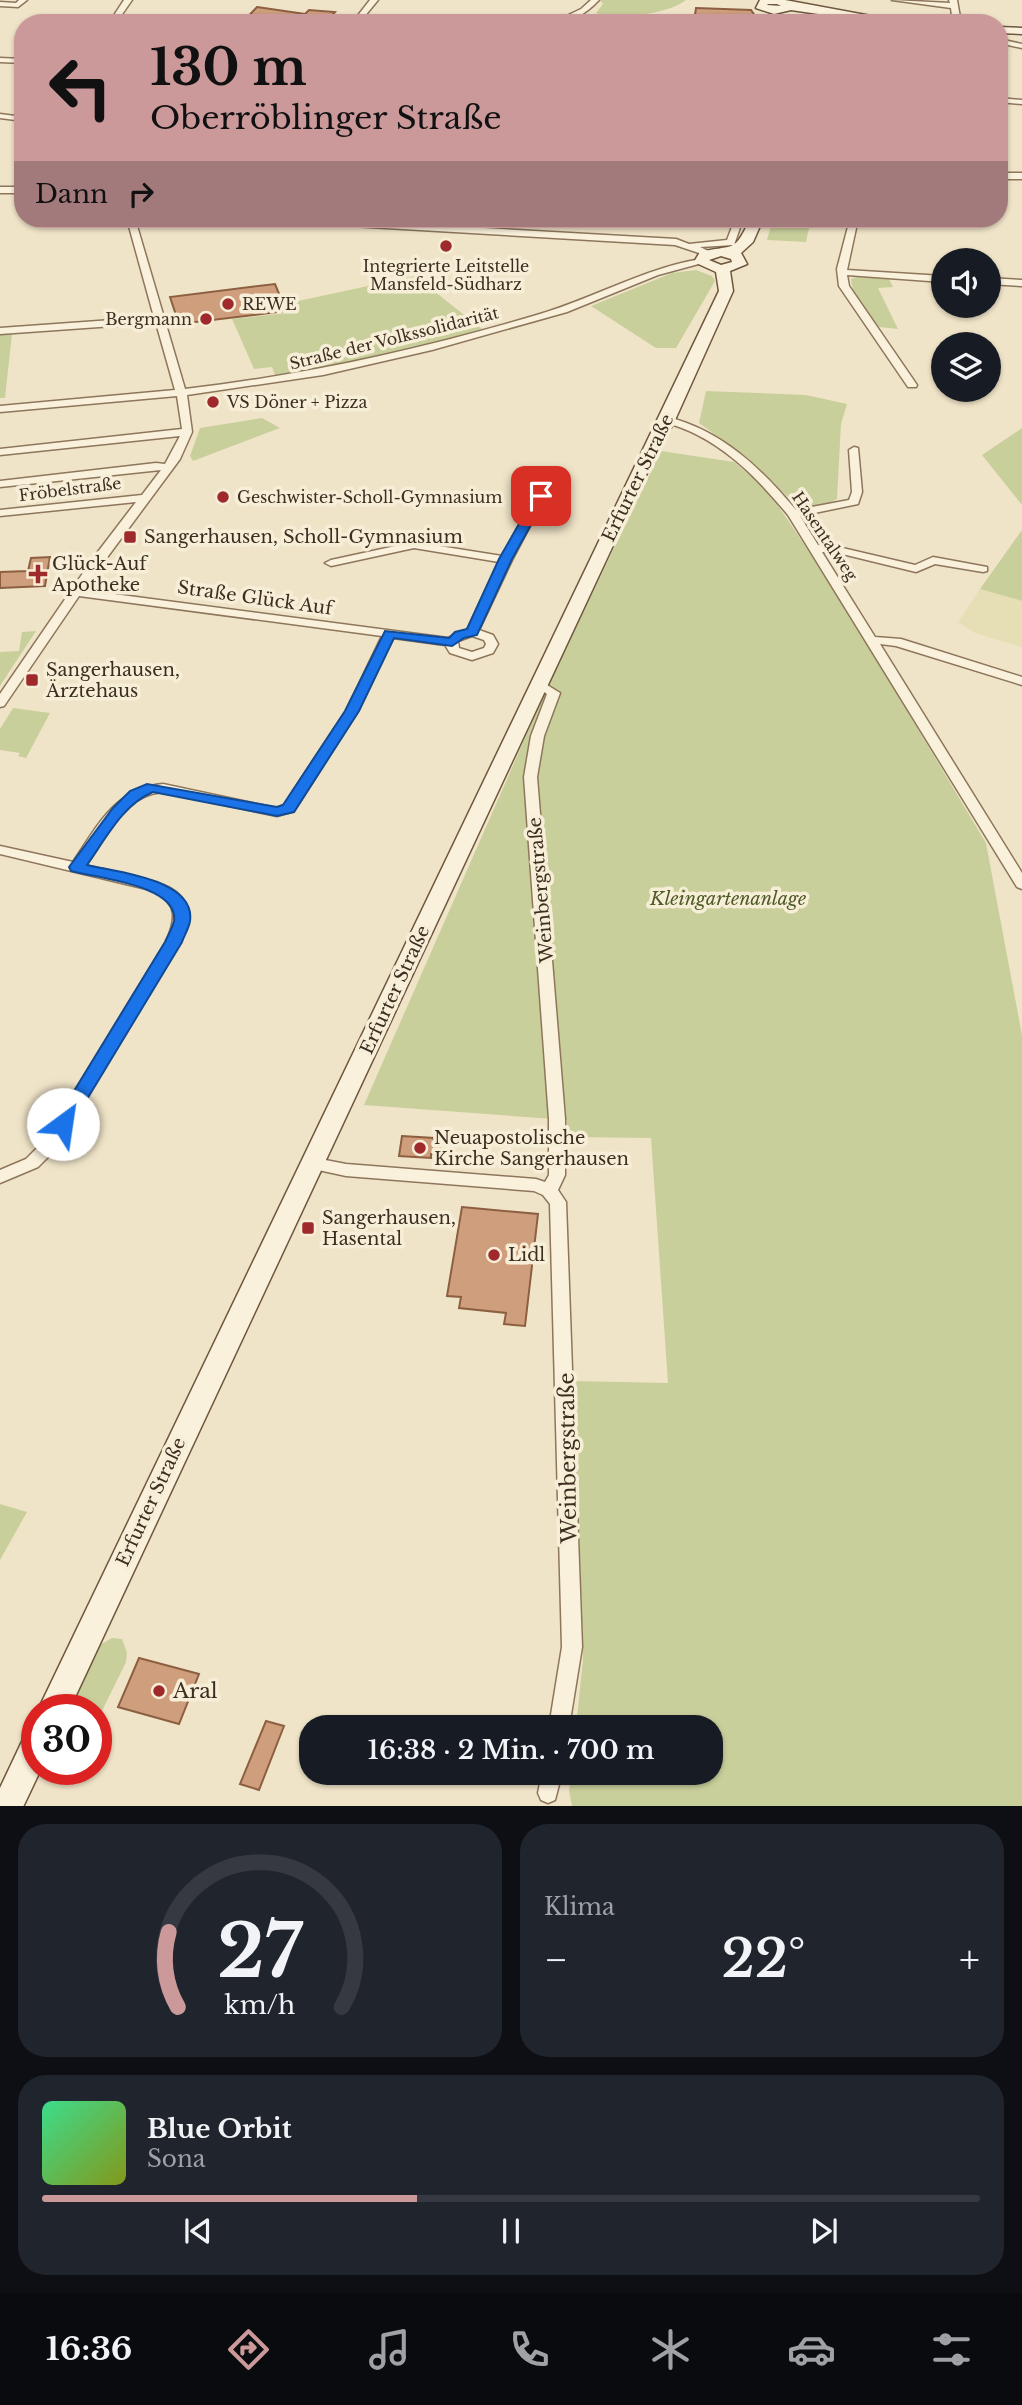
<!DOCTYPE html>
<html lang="de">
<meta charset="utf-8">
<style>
body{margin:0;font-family:"Libre Baskerville",serif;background:#20242c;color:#f1f3f6;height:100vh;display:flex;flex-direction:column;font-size:26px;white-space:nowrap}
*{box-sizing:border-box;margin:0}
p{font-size:23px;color:#9ea1a6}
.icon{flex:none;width:38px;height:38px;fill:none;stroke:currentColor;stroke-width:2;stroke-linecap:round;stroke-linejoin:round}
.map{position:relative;height:1806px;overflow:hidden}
.side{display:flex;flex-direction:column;gap:18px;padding:18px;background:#0d0f14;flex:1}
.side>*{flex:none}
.banner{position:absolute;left:14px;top:14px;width:994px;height:214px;border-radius:28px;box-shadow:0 2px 5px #0004;background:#cc999b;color:#111;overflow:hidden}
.tools{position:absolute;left:931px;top:248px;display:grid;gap:14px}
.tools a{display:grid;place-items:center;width:70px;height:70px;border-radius:50%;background:#171b24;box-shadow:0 2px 5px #0004;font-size:35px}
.speed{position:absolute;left:21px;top:1694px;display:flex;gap:14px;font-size:35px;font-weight:700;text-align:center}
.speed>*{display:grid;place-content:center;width:91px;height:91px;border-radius:50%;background:#171b24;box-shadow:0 2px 5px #0004;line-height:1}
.speed .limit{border:10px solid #d22;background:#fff;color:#111}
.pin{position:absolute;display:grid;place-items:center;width:60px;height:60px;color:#fff;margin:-30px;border-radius:14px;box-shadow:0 4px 10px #0006}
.me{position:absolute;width:77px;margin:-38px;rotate:31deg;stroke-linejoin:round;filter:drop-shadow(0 0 5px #0008)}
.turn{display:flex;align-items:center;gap:24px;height:147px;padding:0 21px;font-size:32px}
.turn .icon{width:91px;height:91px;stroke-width:2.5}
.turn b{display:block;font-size:49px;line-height:60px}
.then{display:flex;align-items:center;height:66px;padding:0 21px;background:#0003;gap:14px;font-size:26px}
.big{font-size:52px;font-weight:600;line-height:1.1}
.side .card{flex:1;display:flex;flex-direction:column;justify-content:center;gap:10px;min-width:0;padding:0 24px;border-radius:28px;background:#20242c}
.side .dial{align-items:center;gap:0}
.dial svg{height:182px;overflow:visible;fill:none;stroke:#363941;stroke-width:7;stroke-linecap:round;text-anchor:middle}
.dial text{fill:#f1f3f6;stroke:none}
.song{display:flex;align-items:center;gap:21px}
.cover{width:84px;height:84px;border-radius:10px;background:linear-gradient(135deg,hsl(150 70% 55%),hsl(70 70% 35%))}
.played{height:7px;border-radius:4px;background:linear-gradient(90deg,#cc999b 40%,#363941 40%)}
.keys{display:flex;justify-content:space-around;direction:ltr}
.heat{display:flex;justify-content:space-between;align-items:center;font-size:38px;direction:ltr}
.side .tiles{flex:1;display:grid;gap:18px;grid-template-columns:1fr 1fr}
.card:last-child{grid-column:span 2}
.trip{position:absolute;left:299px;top:1715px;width:424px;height:70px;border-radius:28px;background:#171b24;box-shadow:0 2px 5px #0004;font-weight:600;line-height:70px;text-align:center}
.dock{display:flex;height:112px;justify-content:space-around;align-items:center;background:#090b0e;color:#9ea1a6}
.dock .icon{width:49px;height:49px}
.dock .active{color:#cc999b}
.dock b{font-size:32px;color:#f1f3f6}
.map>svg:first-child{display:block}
</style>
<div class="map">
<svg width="1022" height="1807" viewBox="0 0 1022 1807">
<rect width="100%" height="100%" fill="#f0e4c8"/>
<path fill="#e6deb5" d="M 980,589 L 1022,601 L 1022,647 L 975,633 L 958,622 Z"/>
<path fill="#c9cf9b" d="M 600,0 L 686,0 C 669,14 617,20 596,13 L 603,4 Z
M 773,219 L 811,219 L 806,242 L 767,240 Z
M 696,270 L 712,276 L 715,281 L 676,348 L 656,348 L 591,306 L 672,273 Z
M 415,276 L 482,329 L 390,354 L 285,375 L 275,375 L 272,367 L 254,369 L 232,319 L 287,313 L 284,304 Z
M 857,277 L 889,279 L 893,287 L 878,288 L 898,329 L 879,327 C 867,311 853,301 851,279 Z
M 0,334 L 12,334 L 5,398 L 0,398 Z
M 706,391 L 806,395 L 847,404 L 841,424 L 837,499 L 822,507 L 797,506 L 750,460 L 699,423 Z
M 262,418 L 280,428 L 193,461 L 190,456 L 200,428 Z
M 1022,428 L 1022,505 L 982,455 Z
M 661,451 L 734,462 L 769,492 L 836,592 L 986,843 L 1022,1035 L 1022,1806 L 572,1806 L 569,1791 L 571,1773 L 710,1773 L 710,1727 L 576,1727 L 583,1659 L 575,1381 L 668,1383 L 651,1138 L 567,1137 L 567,1120 L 364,1105 L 550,681 Z
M 1022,530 L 1022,601 L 980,589 Z
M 36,631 L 0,686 L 0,652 L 19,651 L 22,632 Z
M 13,708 L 50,713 L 26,758 L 18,756 L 20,753 L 0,750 L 0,729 Z
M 0,1504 L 27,1512 L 0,1560 Z
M 112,1638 L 122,1639 L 127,1653 L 126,1662 L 96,1723 L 96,1710 L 66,1710 L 98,1646 Z"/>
<path fill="#cf9f7d" stroke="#8d5f41" stroke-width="2" d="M 257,7 L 305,14 L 309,10 L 335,12 L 325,23 L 242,23 Z
M 696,8 L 751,10 L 760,23 L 700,23 L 694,21 Z
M 275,284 L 286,311 L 179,324 L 170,297 Z
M 50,557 L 45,586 L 0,588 L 0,572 L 28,571 L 31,558 Z
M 402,1136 L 434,1138 L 433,1142 L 441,1143 L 439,1154 L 431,1154 L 431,1158 L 399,1156 Z
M 462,1207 L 538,1214 L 525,1326 L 504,1324 L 506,1313 L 459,1308 L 461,1297 L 447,1296 Z
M 139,1658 L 199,1674 L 179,1724 L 118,1707 Z
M 266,1721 L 284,1726 L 259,1790 L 240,1784 Z"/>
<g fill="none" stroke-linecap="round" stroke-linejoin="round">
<defs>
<path id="street" d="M 19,0 L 27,0 L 18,7 L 0,6 L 0,2 L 16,3 Z
M 124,0 L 132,0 L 116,23 L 109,23 Z
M 370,0 L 378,0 L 359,23 L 352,23 Z
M 591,0 L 599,0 C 586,14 570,23 552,23 L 581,9 Z
M 892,0 L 950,3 L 949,0 L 957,0 L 961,23 L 953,23 L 951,8 Z
M 999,39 L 1022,44 L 1022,48 L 999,43 Z
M 0,58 L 23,59 L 23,63 L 0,62 Z
M 999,98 L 1022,100 L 1022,104 L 999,102 Z
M 0,114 L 23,117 L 23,121 L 0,118 Z
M 999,173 L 1022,173 L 1022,179 L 999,179 Z
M 0,187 L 23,187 L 23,193 L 0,193 Z
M 127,219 L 135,219 L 185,389 C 306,375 423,349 540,314 C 594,298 645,268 701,259 L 706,262 L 658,275 L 567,312 L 432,350 L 323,375 L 187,395 L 192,432 L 180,459 L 83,590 L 448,638 L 467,630 L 499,562 L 414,548 L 331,566 L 325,563 L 331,560 L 414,542 L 502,556 L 547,475 L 552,472 L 557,475 L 512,560 L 479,630 L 493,635 L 498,644 L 493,653 L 472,660 L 450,653 L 445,645 L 393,638 L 358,711 L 294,811 L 277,816 L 163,792 C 124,795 105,836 85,865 C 102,869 118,873 135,877 C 167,884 197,892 184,933 L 56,1149 L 38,1167 L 0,1183 L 0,1170 L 26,1159 L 44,1141 L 166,942 C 176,919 178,905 155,891 L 0,854 L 0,846 L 73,862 C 97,827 115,788 163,784 L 276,808 L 284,805 L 346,711 L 382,636 L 79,596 L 4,706 L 0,707 L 0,694 L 94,557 L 136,502 L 0,516 L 0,510 L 142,495 L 161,470 L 0,487 L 0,481 L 156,463 L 165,464 L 180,436 L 0,455 L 0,449 L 182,429 L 177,396 L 0,412 L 0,406 L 175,390 L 156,323 L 0,334 L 0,328 L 154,317 ZM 472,636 L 484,640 L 486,644 L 484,648 L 472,652 L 459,648 L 458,641 Z
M 279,219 L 324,219 L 676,239 L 689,244 L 727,240 L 735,219 L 743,219 L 734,245 L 700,247 L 713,253 L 708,256 L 675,245 L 283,222 Z
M 850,219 L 858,219 L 847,270 L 943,276 L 943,282 L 847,275 L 849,286 L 917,385 L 916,387 L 908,387 L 839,286 L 837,269 Z
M 989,278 L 1022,280 L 1022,286 L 989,284 Z
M 667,417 C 721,430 761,468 796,510 L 849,500 L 852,492 L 849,450 L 854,447 L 858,448 L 862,492 L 858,504 L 800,516 L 818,545 L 834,546 L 915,565 L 933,557 L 987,567 L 987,571 L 983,572 L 935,564 L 916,572 L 834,552 L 822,552 L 875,637 L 901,639 L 1022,677 L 1022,685 L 896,646 L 880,644 L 1022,873 L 1022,889 L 1017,887 L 788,515 C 755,475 716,435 663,422 L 662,420 Z
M 539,680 L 560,693 L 544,736 L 537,777 L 565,1119 L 565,1175 L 558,1190 L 566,1202 L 582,1647 L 569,1727 L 549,1727 L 562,1647 L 550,1204 L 543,1195 L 534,1191 L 346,1176 L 309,1168 L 307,1164 L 309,1160 L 315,1158 L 346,1164 L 536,1179 L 545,1182 L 549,1175 L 549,1119 L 524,777 L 531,736 L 547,694 L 533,684 Z
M 542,1773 L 562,1773 L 555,1800 L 548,1803 L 541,1800 L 538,1793 Z"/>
<path id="secondary" d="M 760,0 L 785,0 L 909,23 L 880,23 L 791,10 L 774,14 L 756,8 ZM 777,4 L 781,6 L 767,5 L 768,4 Z
M 999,27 L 1022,28 L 1022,34 L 999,33 Z
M 750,219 L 763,219 L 753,242 L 741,253 L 747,264 L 730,271 L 733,291 L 675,420 L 645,477 L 69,1710 L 38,1710 L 719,291 L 716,272 L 694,262 L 700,252 C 734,244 734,254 750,219 ZM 721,256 L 731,259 L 732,262 L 721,265 L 709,260 Z
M 37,1729 L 37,1769 L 41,1769 L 23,1807 L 0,1807 L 0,1788 L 26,1733 Z"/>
</defs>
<use href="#street" stroke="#8d765c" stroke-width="3"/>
<use href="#secondary" stroke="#6f573f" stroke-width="3"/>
<use href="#street" fill="#faf1dc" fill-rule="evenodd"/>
<use href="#secondary" fill="#faf1dc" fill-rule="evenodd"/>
</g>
<path fill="#1a73e8" stroke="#114b97" stroke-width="2" d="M 541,493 L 547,496 L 512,559 L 477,635 L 464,638 L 452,646 L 394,638 L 359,711 L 294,812 L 277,816 L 153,792 C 123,804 105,840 87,865 C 115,872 196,879 190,921 C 189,928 184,936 182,942 L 69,1129 L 57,1129 L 54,1124 L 57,1119 L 165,942 C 168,935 173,927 174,921 C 179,885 96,878 71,871 L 69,867 L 113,808 L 130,791 L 147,784 L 277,807 L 283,805 L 345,711 L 385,631 L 449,638 L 455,632 L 467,629 L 499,559 L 535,496 Z"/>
<g fill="#9e2a2b" stroke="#f7eed8" stroke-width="2.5">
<circle cx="446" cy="246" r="7"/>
<circle cx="228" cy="304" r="7"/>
<circle cx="206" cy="319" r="7"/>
<circle cx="213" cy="402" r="7"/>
<circle cx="223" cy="497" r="7"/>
<rect x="123" y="530" width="14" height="14" rx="3.5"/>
<path d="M34.5 563.5h7v7h7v7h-7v7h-7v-7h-7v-7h7z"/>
<rect x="25" y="673" width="14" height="14" rx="3.5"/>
<circle cx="420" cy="1148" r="7"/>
<rect x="301" y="1221" width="14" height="14" rx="3.5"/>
<circle cx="494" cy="1255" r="7"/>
<circle cx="159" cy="1691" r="7"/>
</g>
<g text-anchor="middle" stroke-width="7" stroke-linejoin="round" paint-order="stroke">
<g font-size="16" fill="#3d2e20" stroke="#f7eed8" text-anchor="start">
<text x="446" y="272" text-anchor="middle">Integrierte Leitstelle<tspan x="446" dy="18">Mansfeld-Südharz</tspan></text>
<text x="242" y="310">REWE</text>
<text x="192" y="325" text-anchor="end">Bergmann</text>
<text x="227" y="408">VS Döner + Pizza</text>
<text x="237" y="503">Geschwister-Scholl-Gymnasium</text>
</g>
<g font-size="16" fill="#3d2e20" stroke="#f7eed8">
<text transform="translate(394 338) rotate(-14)" y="6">Straße der Volkssolidarität</text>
<text transform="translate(70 489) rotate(-7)" y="6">Fröbelstraße</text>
<text transform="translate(825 536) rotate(56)" y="6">Hasentalweg</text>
</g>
<g font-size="18" fill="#3d2e20" stroke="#f7eed8">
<text transform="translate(638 478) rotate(-64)" y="6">Erfurter Straße</text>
<text transform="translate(255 598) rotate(8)" y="6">Straße Glück Auf</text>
<text transform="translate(541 890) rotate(-95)" y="6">Weinbergstraße</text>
<text transform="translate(395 990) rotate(-65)" y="6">Erfurter Straße</text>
<text transform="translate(151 1502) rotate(-65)" y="6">Erfurter Straße</text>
</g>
<g font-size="18" fill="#3d2e20" stroke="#f7eed8" text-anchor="start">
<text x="144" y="543">Sangerhausen, Scholl-Gymnasium</text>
<text x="52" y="570">Glück-Auf<tspan x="52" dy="21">Apotheke</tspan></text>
<text x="46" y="676">Sangerhausen,<tspan x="46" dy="21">Ärztehaus</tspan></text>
<text x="434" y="1144">Neuapostolische<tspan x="434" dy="21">Kirche Sangerhausen</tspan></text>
<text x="322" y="1224">Sangerhausen,<tspan x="322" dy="21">Hasental</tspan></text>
<text x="508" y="1261">Lidl</text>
</g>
<g font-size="18" font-style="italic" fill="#4d5a26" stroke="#f7eed8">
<text x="728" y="905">Kleingartenanlage</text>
</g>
<g font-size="21" fill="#3d2e20" stroke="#f7eed8">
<text transform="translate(568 1458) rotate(-91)" y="7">Weinbergstraße</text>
</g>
<g font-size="21" fill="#3d2e20" stroke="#f7eed8" text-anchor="start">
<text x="173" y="1698">Aral</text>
</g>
</g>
</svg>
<div class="tools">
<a><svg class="icon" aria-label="sound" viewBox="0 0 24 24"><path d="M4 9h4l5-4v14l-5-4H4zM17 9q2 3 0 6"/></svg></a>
<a><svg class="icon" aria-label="layers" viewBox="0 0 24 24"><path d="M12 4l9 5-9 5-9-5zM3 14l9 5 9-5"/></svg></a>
</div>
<div class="speed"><div class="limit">30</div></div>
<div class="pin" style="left:541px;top:496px;background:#d93025"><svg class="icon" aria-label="arrive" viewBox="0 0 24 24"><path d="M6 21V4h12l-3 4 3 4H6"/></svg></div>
<svg class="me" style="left:63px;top:1124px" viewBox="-20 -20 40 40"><circle r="19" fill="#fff"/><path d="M0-13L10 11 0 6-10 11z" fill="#1a73e8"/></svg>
<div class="trip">16:38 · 2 Min. · 700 m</div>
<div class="banner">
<div class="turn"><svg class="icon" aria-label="left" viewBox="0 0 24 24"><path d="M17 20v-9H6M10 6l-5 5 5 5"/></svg><div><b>130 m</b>Oberröblinger Straße</div></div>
<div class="then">Dann<svg class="icon" aria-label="right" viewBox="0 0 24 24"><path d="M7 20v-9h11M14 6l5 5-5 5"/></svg></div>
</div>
</div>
<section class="side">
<div class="tiles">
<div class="card dial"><svg viewBox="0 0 100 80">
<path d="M14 69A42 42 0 1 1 86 69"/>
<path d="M14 69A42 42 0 0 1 10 36" stroke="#cc999b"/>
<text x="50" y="56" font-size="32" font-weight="700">27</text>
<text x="50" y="72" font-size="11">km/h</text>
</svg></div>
<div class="card"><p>Klima</p>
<div class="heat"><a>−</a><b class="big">22°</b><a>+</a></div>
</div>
<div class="card">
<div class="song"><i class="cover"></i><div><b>Blue Orbit</b><p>Sona</p></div></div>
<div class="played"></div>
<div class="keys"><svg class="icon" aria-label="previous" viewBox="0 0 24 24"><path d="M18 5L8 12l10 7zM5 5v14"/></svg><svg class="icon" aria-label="pause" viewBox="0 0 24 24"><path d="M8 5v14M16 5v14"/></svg><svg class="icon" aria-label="next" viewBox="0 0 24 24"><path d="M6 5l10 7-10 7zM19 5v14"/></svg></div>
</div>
</div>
</section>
<nav class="dock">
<b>16:36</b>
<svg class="icon active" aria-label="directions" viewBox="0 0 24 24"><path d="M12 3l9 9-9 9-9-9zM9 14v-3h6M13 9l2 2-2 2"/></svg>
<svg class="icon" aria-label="music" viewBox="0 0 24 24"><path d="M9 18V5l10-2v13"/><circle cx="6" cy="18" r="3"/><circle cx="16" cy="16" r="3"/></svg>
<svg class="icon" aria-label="phone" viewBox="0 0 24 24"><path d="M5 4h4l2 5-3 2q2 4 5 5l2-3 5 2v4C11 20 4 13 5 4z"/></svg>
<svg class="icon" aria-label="climate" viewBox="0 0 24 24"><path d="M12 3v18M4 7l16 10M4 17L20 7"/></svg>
<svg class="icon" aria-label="car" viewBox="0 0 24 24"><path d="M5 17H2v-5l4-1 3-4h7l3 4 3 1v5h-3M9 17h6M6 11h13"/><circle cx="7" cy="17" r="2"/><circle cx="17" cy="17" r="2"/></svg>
<svg class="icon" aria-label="filters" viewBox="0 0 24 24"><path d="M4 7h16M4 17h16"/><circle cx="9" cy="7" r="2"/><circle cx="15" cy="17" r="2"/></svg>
</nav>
